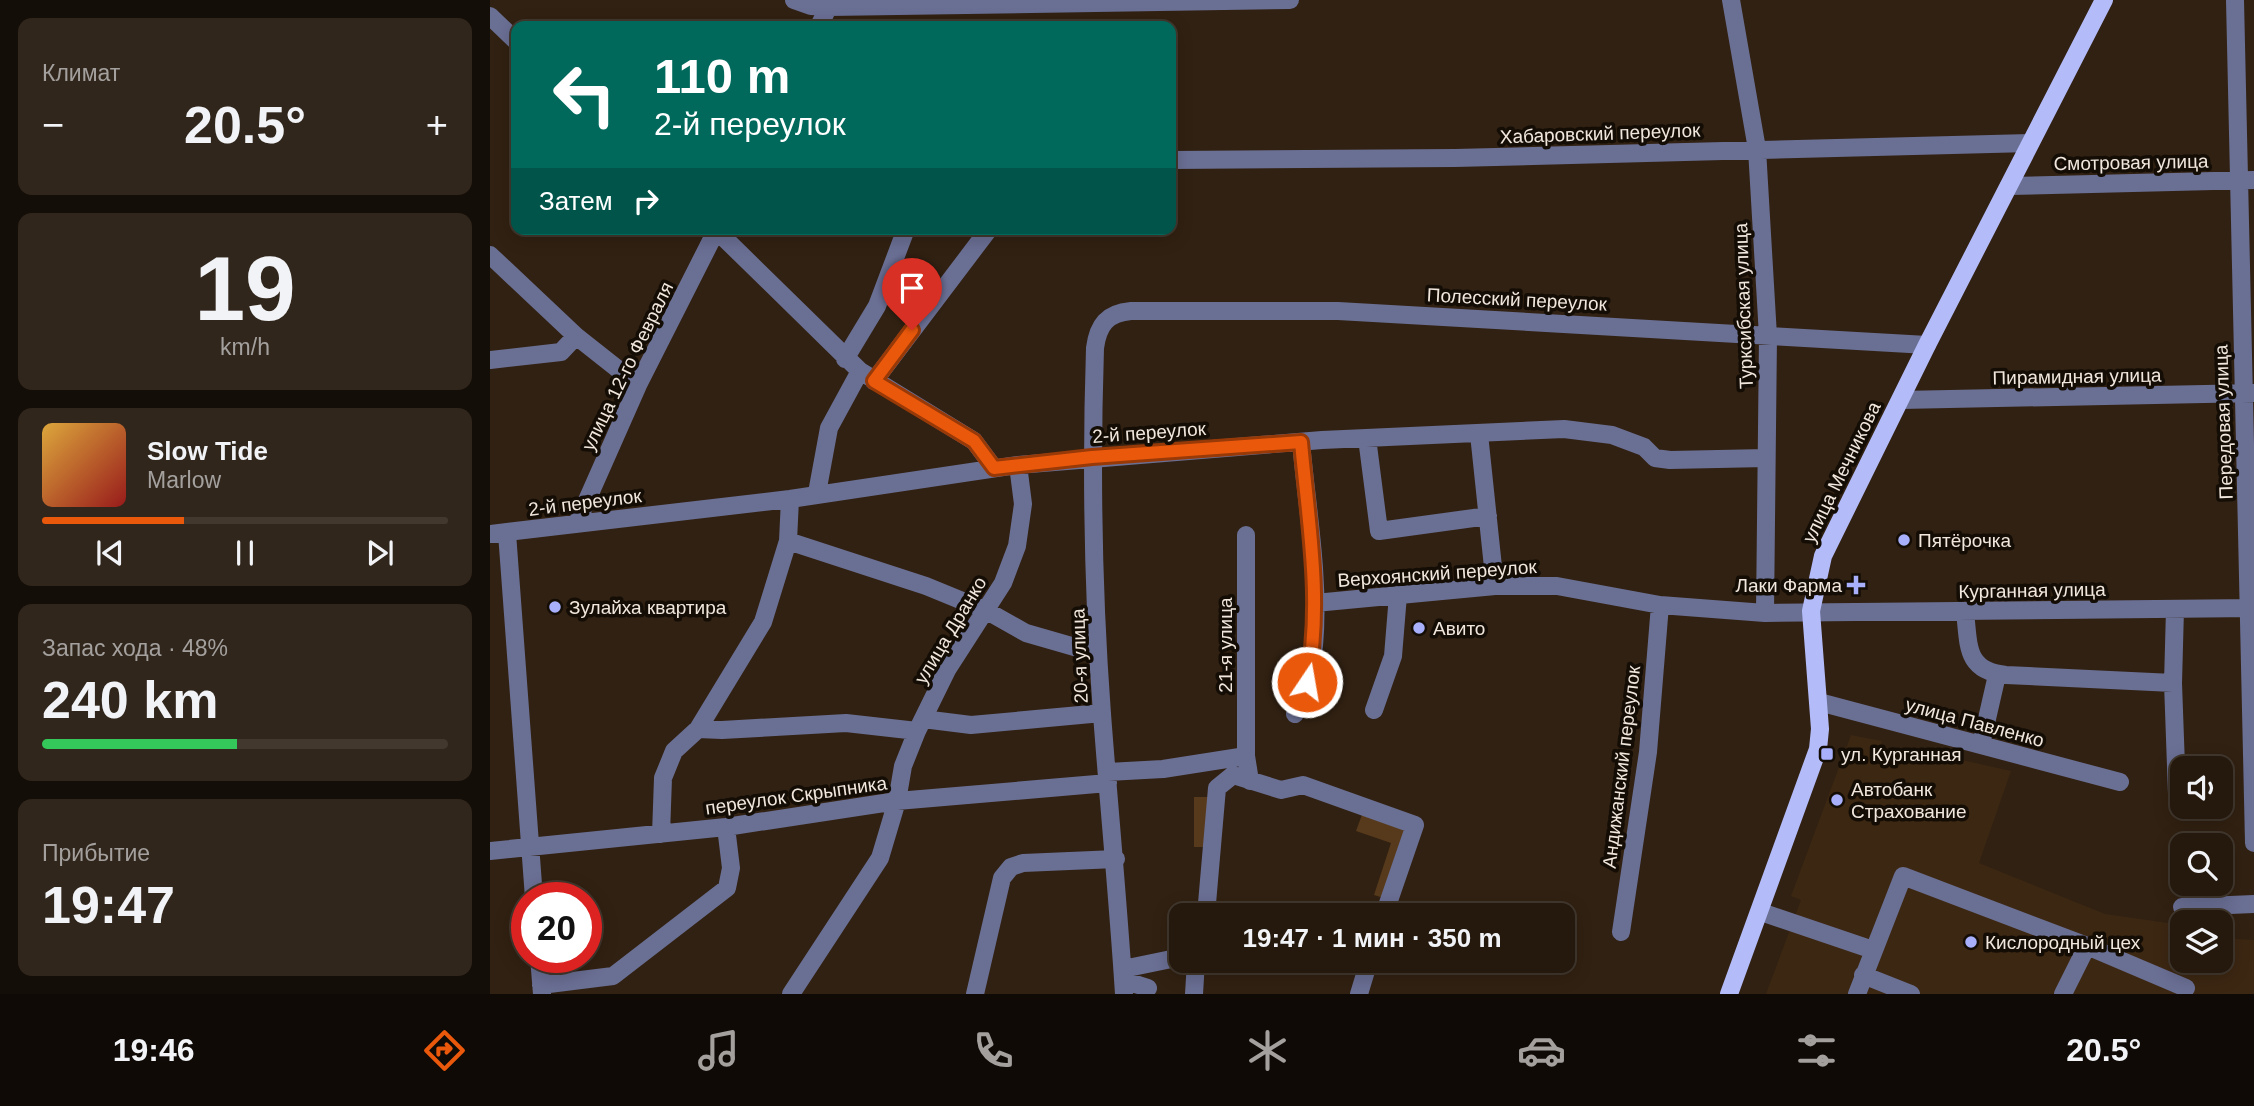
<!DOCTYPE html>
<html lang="ru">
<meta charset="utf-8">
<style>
body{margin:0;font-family:Arial,sans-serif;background:#31261c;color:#f1f3f6;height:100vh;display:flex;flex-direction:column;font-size:26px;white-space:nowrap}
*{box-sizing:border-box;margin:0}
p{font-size:23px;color:#a3a09e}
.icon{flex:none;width:38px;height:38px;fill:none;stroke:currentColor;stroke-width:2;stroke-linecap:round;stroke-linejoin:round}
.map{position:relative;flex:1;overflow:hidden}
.side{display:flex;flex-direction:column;gap:18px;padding:18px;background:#140e08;width:490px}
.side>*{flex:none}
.top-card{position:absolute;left:21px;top:21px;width:665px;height:214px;border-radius:14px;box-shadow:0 4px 18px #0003,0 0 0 2px #42382e;background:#00695c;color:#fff;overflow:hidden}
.controls{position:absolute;left:1680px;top:756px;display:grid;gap:14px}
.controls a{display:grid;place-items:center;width:63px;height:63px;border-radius:14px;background:#25190e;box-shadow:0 4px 18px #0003,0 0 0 2px #42382e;font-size:35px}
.speed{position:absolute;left:21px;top:882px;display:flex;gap:14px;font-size:35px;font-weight:700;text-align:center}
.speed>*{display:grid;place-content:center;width:91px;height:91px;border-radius:50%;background:#25190e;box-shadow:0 4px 18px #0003,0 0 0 2px #42382e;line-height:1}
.speed .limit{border:10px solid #d22;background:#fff;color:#111}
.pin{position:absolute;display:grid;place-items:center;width:60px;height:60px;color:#fff;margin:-72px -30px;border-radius:50% 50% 50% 0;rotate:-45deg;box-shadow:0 0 7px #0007}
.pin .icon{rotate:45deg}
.me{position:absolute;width:77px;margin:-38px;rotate:12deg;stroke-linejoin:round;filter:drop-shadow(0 0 5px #0008)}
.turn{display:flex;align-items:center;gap:24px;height:147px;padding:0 28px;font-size:32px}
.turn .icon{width:91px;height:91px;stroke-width:2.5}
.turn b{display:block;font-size:49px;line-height:60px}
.then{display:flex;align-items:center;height:66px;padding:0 28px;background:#0003;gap:14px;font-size:26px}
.big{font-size:52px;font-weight:700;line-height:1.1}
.side .tile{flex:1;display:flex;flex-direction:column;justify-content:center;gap:10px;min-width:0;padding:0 24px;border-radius:14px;background:#31261c}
.side .dial{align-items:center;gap:0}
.dial b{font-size:91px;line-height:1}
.song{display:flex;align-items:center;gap:21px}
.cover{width:84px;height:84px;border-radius:10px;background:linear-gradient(135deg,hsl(40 70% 55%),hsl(0 70% 35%))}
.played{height:7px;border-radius:4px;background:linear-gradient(90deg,#ea580c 35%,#42382e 35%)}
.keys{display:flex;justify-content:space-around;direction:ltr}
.heat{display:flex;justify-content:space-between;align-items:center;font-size:38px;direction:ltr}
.charge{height:10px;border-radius:5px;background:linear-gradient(90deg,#34c759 48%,#42382e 0)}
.trip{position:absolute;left:679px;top:903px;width:406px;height:70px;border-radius:14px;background:#25190e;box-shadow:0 4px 18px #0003,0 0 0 2px #42382e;font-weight:700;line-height:70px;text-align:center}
.tab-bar{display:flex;height:112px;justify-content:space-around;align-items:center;background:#0f0a06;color:#a3a09e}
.tab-bar .icon{width:49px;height:49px}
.tab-bar .current{color:#ea580c}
.tab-bar b{font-size:32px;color:#f1f3f6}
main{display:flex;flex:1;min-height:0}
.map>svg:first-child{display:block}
</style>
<main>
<section class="side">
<div class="tile"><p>Климат</p>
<div class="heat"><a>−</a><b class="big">20.5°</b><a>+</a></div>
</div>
<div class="tile dial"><b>19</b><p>km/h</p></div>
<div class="tile">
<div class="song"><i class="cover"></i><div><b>Slow Tide</b><p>Marlow</p></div></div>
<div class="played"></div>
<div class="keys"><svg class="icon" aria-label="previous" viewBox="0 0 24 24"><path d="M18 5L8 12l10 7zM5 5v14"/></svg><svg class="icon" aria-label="pause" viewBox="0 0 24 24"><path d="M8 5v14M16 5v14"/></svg><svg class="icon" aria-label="next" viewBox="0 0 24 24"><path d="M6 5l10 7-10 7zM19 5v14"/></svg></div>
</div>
<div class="tile"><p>Запас хода · 48%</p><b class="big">240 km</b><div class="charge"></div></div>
<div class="tile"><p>Прибытие</p><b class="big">19:47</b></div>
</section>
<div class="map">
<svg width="1764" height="994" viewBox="0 0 1764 994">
<rect width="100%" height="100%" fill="#312112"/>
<path fill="#3c2712" d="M 1361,735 L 1392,741 L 1387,757 L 1410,765 L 1419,748 L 1521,771 L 1489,863 L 1615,914 L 1692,925 L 1692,961 L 1731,961 L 1731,938 L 1764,940 L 1764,994 L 1276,994 L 1311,900 L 1301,896 Z"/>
<path fill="#573a1c" d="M 704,797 L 719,797 L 719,847 L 704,847 Z
M 873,812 L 921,828 L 897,899 L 884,895 L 901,843 L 866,831 Z"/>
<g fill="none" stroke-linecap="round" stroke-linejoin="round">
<path stroke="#6a6f94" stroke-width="18" d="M 304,0 L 321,6 L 339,7 L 800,0
M 1241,0 L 1267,149 L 1278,336 L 1275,613
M 1745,0 L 1764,843
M 0,16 L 26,41
M 329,26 L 342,0
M 681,160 L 965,158 L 1540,143
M 1519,186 L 1764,180
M 225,229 L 370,371 L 484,441 L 504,468
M 0,255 L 86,336 L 148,385
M 355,359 L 387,306 L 416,229
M 0,360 L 71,352 L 86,336
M 384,381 L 499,229
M 1411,400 L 1764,393
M 989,434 L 1005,586
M 877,438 L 889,531 L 998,516
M 327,493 L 339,428 L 370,371
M 87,523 L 148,385 L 227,229
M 17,533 L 44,898
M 0,534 L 300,499 L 528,465 L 832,440 L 1074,429 L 1122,435 L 1154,447 L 1165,458 L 1180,460 L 1276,458
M 756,535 L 756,756 L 760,781
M 298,541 L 436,586 L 497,611 L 536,633 L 595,650
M 825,603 L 1005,586 L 1067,586 L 1170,605 L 1275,613 L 1764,608
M 1685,609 L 1683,683 L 1687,794
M 1475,612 C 1479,645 1475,671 1516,675 L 1683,683
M 1329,702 L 1630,782
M 884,710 L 903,656 L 908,595
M 805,714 C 813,692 821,670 824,646 C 830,579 817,509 811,442
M 433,719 L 481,725 L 612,713
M 208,729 L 232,730 L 356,723 L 427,731
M 1491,745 L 1507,675
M 618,772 L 673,769 L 756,756
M 171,834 L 173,778 L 184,751 L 208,729 L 273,622 L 298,541 L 300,499
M 0,851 L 236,827 L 407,801 L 618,783
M 1692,907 L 1764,904
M 1271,912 L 1383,950
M 716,915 L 727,788 L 743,775 L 791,790 L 813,785 L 925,825 L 894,915
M 1131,932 L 1158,752 L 1170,605
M 49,957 L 52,994
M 633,969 L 691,957
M 1373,975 L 1421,994
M 633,980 L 658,988
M 51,985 L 123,976 L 237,888 L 241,868 L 236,827
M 301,994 L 390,858 L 407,801 L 413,766 L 427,731 L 457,670 L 513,583 L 527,546 L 533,504 L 528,465
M 485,994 L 512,878 L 521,867 L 533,863 L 626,859
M 634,994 C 628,900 619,807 612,714 C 603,593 601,470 605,348 C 608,325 617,313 641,311 L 848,311 L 1437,345
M 704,994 L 706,961
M 869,994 L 879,961
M 1367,994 L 1413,876 L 1597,946 L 1696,988
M 1573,994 L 1597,946"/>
<path stroke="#b3bbf9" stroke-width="18" d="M 1239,994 L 1328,749 L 1330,729 L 1321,611 L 1333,556 L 1437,345 L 1614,0"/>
</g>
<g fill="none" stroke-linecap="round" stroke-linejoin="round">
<defs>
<path id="route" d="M 422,330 L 384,381 L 484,441 L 504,468 L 602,457 L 811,442 C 818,521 833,603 817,682"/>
</defs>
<use href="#route" stroke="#983908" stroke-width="18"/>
<use href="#route" stroke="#ea580c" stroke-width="12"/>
</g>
<g fill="#a8b0fc" stroke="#130d06" stroke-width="2.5">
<circle cx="1414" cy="540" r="7"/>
<path d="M1362.5 574.5h7v7h7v7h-7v7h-7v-7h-7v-7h7z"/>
<circle cx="65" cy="607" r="7"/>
<circle cx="929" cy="628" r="7"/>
<rect x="1330" y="747" width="14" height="14" rx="3.5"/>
<circle cx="1347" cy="800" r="7"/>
<circle cx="1481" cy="942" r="7"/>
</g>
<g text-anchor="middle" stroke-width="7" stroke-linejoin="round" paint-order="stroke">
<g font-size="19" fill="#f1e7dd" stroke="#130d06">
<text transform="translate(1110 133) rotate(-2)" y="7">Хабаровский переулок</text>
<text transform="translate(1641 162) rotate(-1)" y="7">Смотровая улица</text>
<text transform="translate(1027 299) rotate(3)" y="7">Полесский переулок</text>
<text transform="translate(1253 306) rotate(-92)" y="7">Турксибская улица</text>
<text transform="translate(137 366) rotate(-64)" y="7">улица 12-го Февраля</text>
<text transform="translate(1587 376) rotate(-1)" y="7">Пирамидная улица</text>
<text transform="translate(1733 422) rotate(-92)" y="7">Передовая улица</text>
<text transform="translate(659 432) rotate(-4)" y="7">2-й переулок</text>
<text transform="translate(1351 472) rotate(-64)" y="7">улица Мечникова</text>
<text transform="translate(95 502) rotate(-7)" y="7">2-й переулок</text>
<text transform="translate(947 573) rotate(-4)" y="7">Верхоянский переулок</text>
<text transform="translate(1542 590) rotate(-1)" y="7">Курганная улица</text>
<text transform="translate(460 630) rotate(-59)" y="7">улица Дранко</text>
<text transform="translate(735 645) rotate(-90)" y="7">21-я улица</text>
<text transform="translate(589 656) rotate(-92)" y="7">20-я улица</text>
<text transform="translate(1485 722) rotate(15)" y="7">улица Павленко</text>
<text transform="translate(1131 767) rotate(-83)" y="7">Андижанский переулок</text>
<text transform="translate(306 795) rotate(-8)" y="7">переулок Скрыпника</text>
</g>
<g font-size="19" fill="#f1e7dd" stroke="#130d06" text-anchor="start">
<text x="1428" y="547">Пятёрочка</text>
<text x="1352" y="592" text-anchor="end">Лаки Фарма</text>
<text x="79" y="614">Зулайха квартира</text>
<text x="943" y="635">Авито</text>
<text x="1351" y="761">ул. Курганная</text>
<text x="1361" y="796">Автобанк<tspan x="1361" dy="22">Страхование</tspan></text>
<text x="1495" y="949">Кислородный цех</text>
</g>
</g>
</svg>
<div class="controls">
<a><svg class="icon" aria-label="sound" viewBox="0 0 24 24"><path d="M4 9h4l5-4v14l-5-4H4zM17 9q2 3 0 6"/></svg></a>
<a><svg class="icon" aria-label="search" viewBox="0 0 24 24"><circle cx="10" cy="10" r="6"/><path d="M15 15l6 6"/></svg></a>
<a><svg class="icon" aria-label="layers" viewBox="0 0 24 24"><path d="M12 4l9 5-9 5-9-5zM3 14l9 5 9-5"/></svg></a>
</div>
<div class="speed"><div class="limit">20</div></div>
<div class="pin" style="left:422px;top:330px;background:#d93025"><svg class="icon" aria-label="arrive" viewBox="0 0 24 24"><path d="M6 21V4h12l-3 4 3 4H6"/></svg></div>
<svg class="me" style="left:817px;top:682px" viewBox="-20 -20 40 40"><circle r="17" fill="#ea580c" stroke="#fff" stroke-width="3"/><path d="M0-11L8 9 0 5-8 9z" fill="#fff"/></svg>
<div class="trip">19:47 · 1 мин · 350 m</div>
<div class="top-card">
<div class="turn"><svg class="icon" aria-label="left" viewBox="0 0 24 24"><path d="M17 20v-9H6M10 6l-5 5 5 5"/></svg><div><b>110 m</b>2-й переулок</div></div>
<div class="then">Затем<svg class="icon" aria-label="right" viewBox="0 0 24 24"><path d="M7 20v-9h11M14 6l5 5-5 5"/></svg></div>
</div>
</div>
</main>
<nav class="tab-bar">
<b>19:46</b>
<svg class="icon current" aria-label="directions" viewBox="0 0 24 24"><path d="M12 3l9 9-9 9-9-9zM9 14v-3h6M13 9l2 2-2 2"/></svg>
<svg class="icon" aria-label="music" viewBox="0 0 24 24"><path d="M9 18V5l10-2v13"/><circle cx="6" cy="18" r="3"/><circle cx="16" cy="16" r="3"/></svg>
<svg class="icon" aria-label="phone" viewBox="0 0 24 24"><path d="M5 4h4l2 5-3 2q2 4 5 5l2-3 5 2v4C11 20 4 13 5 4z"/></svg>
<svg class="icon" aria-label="climate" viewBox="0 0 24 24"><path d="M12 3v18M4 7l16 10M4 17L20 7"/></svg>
<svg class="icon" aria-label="car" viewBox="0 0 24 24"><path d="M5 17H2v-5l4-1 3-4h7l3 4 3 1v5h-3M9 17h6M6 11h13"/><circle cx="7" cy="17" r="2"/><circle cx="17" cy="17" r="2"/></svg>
<svg class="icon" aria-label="filters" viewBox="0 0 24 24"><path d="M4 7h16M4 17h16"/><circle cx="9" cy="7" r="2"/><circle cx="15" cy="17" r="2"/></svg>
<b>20.5°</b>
</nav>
